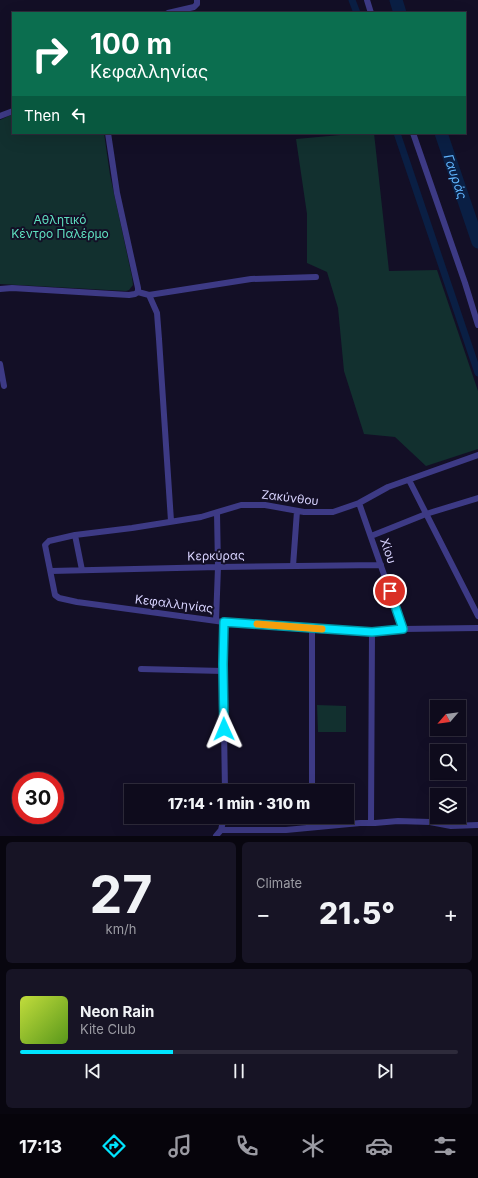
<!DOCTYPE html>
<meta charset="utf-8">
<style>
body{margin:0;font-family:Inter,sans-serif;background:#171425;color:#f1f3f6;height:100vh;display:flex;flex-direction:column;font-size:15px;white-space:nowrap}
*{box-sizing:border-box;margin:0}
p{font-size:13px;color:#9b9ba3}
.icon{flex:none;width:22px;height:22px;fill:none;stroke:currentColor;stroke-width:2;stroke-linecap:round;stroke-linejoin:round}
.map{position:relative;height:836px;overflow:hidden}
.details{display:flex;flex-direction:column;gap:6px;padding:6px;background:#08060f;flex:1}
.details>*{flex:none}
.banner{position:absolute;left:12px;top:12px;width:454px;height:122px;border-radius:0px;box-shadow:0 4px 16px #0002,0 0 0 1px #2e2b3b;background:#0b6e4f;color:#fff;overflow:hidden}
.needle{width:26px;rotate:242deg}
.controls{position:absolute;left:430px;top:700px;display:grid;gap:8px}
.controls a{display:grid;place-items:center;width:36px;height:36px;border-radius:0px;background:#0e0b1c;box-shadow:0 4px 16px #0002,0 0 0 1px #2e2b3b;font-size:20px}
.speed{position:absolute;left:12px;top:772px;display:flex;gap:8px;font-size:20px;font-weight:700;text-align:center}
.speed>*{display:grid;place-content:center;width:52px;height:52px;border-radius:50%;background:#0e0b1c;box-shadow:0 4px 16px #0002,0 0 0 1px #2e2b3b;line-height:1}
.speed .limit{border:6px solid #d22;background:#fff;color:#111}
.pin{position:absolute;display:grid;place-items:center;width:34px;height:34px;color:#fff;margin:-17px;border:2px solid #fff;border-radius:50%;box-shadow:0 1px 4px #0007}
.me{position:absolute;width:44px;margin:-22px;rotate:359deg;stroke-linejoin:round;filter:drop-shadow(0 0 3px #0008)}
.turn{display:flex;align-items:center;gap:14px;height:84px;padding:0 12px;font-size:18px}
.turn .icon{width:52px;height:52px;stroke-width:2.5}
.turn b{display:block;font-size:28px;line-height:34px}
.then{display:flex;align-items:center;height:38px;padding:0 12px;background:#0003;gap:8px;font-size:15px}
.big{font-size:30px;font-weight:800;line-height:1.1}
.details .widget{flex:1;display:flex;flex-direction:column;justify-content:center;gap:6px;min-width:0;padding:0 14px;border-radius:6px;background:#171425}
.details .dial{align-items:center;gap:0}
.dial b{font-size:52px;line-height:1}
.song{display:flex;align-items:center;gap:12px}
.cover{width:48px;height:48px;border-radius:6px;background:linear-gradient(135deg,hsl(70 70% 55%),hsl(90 70% 35%))}
.played{height:4px;border-radius:2px;background:linear-gradient(90deg,#00e5ff 35%,#2e2b3b 35%)}
.keys{display:flex;justify-content:space-around;direction:ltr}
.heat{display:flex;justify-content:space-between;align-items:center;font-size:22px;direction:ltr}
.details .tiles{flex:1;display:grid;gap:6px;grid-template-columns:1fr 1fr}
.widget:last-child{grid-column:span 2}
.trip{position:absolute;left:124px;top:784px;width:230px;height:40px;border-radius:0px;background:#0e0b1c;box-shadow:0 4px 16px #0002,0 0 0 1px #2e2b3b;font-weight:800;line-height:40px;text-align:center}
.tab-bar{display:flex;height:64px;justify-content:space-around;align-items:center;background:#06040b;color:#9b9ba3}
.tab-bar .icon{width:28px;height:28px}
.tab-bar .selected{color:#00e5ff}
.tab-bar b{font-size:18px;color:#f1f3f6}
.map>svg:first-child{display:block}
</style>
<div class="map">
<svg width="478" height="836" viewBox="0 0 478 836">
<rect width="100%" height="100%" fill="#130f26"/>
<path fill="#12302f" d="M 13,114 L 13,133 L 104,133 L 110,175 L 132,277 L 133,285 L 129,290 L 126,291 L 0,284 L 0,120 Z
M 362,133 L 374,133 L 389,271 L 437,270 L 478,391 L 478,449 L 426,466 L 395,437 L 364,434 L 344,371 L 338,308 L 327,272 L 307,263 L 307,214 L 296,139 Z
M 317,705 L 346,706 L 346,732 L 318,732 Z"/>
<g fill="none" stroke-linecap="round" stroke-linejoin="round">
<path stroke="#0a1f44" stroke-width="7" d="M 352,0 L 357,13
M 397,133 L 478,373"/>
<g stroke="#0a1f44" stroke-width="13">
<path d="M 396,0 L 400,13"/>
<path id="s1" d="M 441,133 L 478,242"/>
</g>
<path stroke="#3d3a85" stroke-width="6" d="M 367,0 L 371,13
M 168,13 L 194,7 L 197,4 L 197,0
M 0,116 L 13,111
M 108,133 L 117,193 L 138,288 L 138,292
M 413,133 L 465,283 L 478,325
M 0,289 L 12,288 L 129,295 L 135,294 L 138,292 L 149,295 L 157,313 L 159,339 L 171,521
M 149,295 L 251,279 L 316,277
M 0,364 L 4,386
M 478,455 L 388,487 L 359,503 L 333,512 L 304,512 L 265,505 L 241,505 L 201,517 L 132,528 L 75,535 L 49,541 L 45,545 L 55,595 L 59,598 L 77,602 L 224,622 L 372,633 L 403,629 L 478,628
M 409,480 L 478,616
M 359,503 L 403,629
M 75,535 L 82,570
M 371,536 L 426,514 L 478,498
M 293,566 L 297,511
M 51,571 L 218,567 L 381,565
M 216,621 L 218,567 L 217,513
M 224,622 L 223,664 L 225,791
M 312,628 L 312,791
M 141,669 L 223,671
M 312,817 L 312,827
M 371,823 L 372,633
M 221,830 L 286,830 L 360,823 L 375,823 L 398,821 L 430,822 L 451,826 L 478,825
M 216,836 L 221,830 L 224,817"/>
</g>
<g fill="none" stroke-linecap="round" stroke-linejoin="round">
<defs>
<path id="route" d="M 224,729 L 223,664 L 224,622 L 372,632 L 403,629 L 390,591"/>
</defs>
<use href="#route" stroke="#0095a6" stroke-width="10"/>
<use href="#route" stroke="#00e5ff" stroke-width="7"/>
<path stroke="#f59e0b" stroke-width="7" d="M 257,624 L 322,629"/>
</g>
<g text-anchor="middle" stroke-width="4" stroke-linejoin="round" paint-order="stroke">
<g font-size="12" fill="#5fe0c0" stroke="#130f26">
<text x="60" y="224">Αθλητικό<tspan x="60" dy="14">Κέντρο Παλέρμο</tspan></text>
</g>
<g font-size="12" fill="#d9d4ff" stroke="#130f26">
<text transform="translate(290 498) rotate(7)" y="4">Ζακύνθου</text>
<text transform="translate(388 551) rotate(71)" y="4">Χίου</text>
<text transform="translate(216 556) rotate(-1)" y="4">Κερκύρας</text>
<text transform="translate(174 604) rotate(7)" y="4">Κεφαλληνίας</text>
</g>
<g font-size="13" font-style="italic" fill="#62b6ff" stroke="#130f26">
<text dy="5" stroke="none"><textPath href="#s1" startOffset="46">Γαυράς</textPath></text>
</g>
</g>
</svg>
<div class="controls">
<a><svg class="needle" viewBox="-14 -14 28 28"><path d="M0-13l5 13h-10z" fill="#e53935"/><path d="M0 13l5-13h-10z" fill="#9b9ba3"/></svg></a>
<a><svg class="icon" aria-label="search" viewBox="0 0 24 24"><circle cx="10" cy="10" r="6"/><path d="M15 15l6 6"/></svg></a>
<a><svg class="icon" aria-label="layers" viewBox="0 0 24 24"><path d="M12 4l9 5-9 5-9-5zM3 14l9 5 9-5"/></svg></a>
</div>
<div class="speed"><div class="limit">30</div></div>
<div class="pin" style="left:390px;top:591px;background:#d93025"><svg class="icon" aria-label="arrive" viewBox="0 0 24 24"><path d="M6 21V4h12l-3 4 3 4H6"/></svg></div>
<svg class="me" style="left:224px;top:729px" viewBox="-20 -20 40 40"><path d="M0-17L14 15 0 8-14 15z" fill="#00e5ff" stroke="#fff" stroke-width="4"/></svg>
<div class="trip">17:14 · 1 min · 310 m</div>
<div class="banner">
<div class="turn"><svg class="icon" aria-label="right" viewBox="0 0 24 24"><path d="M7 20v-9h11M14 6l5 5-5 5"/></svg><div><b>100 m</b>Κεφαλληνίας</div></div>
<div class="then">Then<svg class="icon" aria-label="left" viewBox="0 0 24 24"><path d="M17 20v-9H6M10 6l-5 5 5 5"/></svg></div>
</div>
</div>
<section class="details">
<div class="tiles">
<div class="widget dial"><b>27</b><p>km/h</p></div>
<div class="widget"><p>Climate</p>
<div class="heat"><a>−</a><b class="big">21.5°</b><a>+</a></div>
</div>
<div class="widget">
<div class="song"><i class="cover"></i><div><b>Neon Rain</b><p>Kite Club</p></div></div>
<div class="played"></div>
<div class="keys"><svg class="icon" aria-label="previous" viewBox="0 0 24 24"><path d="M18 5L8 12l10 7zM5 5v14"/></svg><svg class="icon" aria-label="pause" viewBox="0 0 24 24"><path d="M8 5v14M16 5v14"/></svg><svg class="icon" aria-label="next" viewBox="0 0 24 24"><path d="M6 5l10 7-10 7zM19 5v14"/></svg></div>
</div>
</div>
</section>
<nav class="tab-bar">
<b>17:13</b>
<svg class="icon selected" aria-label="directions" viewBox="0 0 24 24"><path d="M12 3l9 9-9 9-9-9zM9 14v-3h6M13 9l2 2-2 2"/></svg>
<svg class="icon" aria-label="music" viewBox="0 0 24 24"><path d="M9 18V5l10-2v13"/><circle cx="6" cy="18" r="3"/><circle cx="16" cy="16" r="3"/></svg>
<svg class="icon" aria-label="phone" viewBox="0 0 24 24"><path d="M5 4h4l2 5-3 2q2 4 5 5l2-3 5 2v4C11 20 4 13 5 4z"/></svg>
<svg class="icon" aria-label="climate" viewBox="0 0 24 24"><path d="M12 3v18M4 7l16 10M4 17L20 7"/></svg>
<svg class="icon" aria-label="car" viewBox="0 0 24 24"><path d="M5 17H2v-5l4-1 3-4h7l3 4 3 1v5h-3M9 17h6M6 11h13"/><circle cx="7" cy="17" r="2"/><circle cx="17" cy="17" r="2"/></svg>
<svg class="icon" aria-label="filters" viewBox="0 0 24 24"><path d="M4 7h16M4 17h16"/><circle cx="9" cy="7" r="2"/><circle cx="15" cy="17" r="2"/></svg>
</nav>
